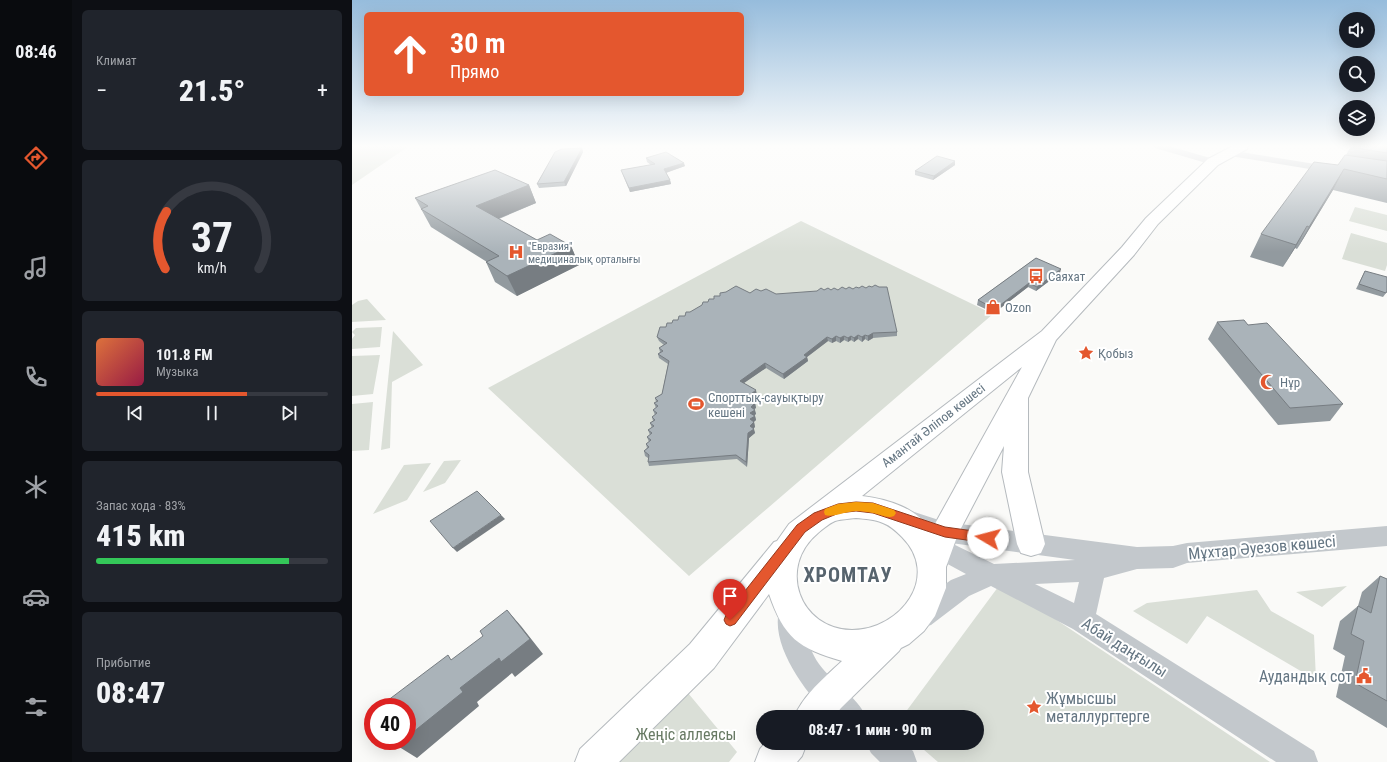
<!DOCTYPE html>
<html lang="ru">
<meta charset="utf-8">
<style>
body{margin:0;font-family:"Roboto Condensed",sans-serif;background:#20242c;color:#f1f3f6;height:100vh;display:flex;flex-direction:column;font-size:15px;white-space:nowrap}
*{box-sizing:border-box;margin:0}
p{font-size:13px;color:#9ea1a6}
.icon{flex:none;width:22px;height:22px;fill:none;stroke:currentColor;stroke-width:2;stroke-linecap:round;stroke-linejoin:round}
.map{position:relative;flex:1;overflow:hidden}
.drawer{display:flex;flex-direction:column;gap:10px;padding:10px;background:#0d0f14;width:280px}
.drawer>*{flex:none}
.top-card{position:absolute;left:12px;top:12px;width:380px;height:84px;border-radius:6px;box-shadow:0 4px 16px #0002;background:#e4572e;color:#fff;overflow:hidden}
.fabs{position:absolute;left:987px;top:12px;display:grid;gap:8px}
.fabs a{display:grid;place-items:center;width:36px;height:36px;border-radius:50%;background:#171b24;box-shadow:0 4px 16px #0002;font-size:20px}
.speed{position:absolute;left:12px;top:698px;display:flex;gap:8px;font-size:20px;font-weight:700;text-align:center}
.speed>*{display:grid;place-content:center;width:52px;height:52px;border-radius:50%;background:#171b24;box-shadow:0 4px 16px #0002;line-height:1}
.speed .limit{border:6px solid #d22;background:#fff;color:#111}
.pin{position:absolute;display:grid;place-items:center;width:34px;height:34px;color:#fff;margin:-41px -17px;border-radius:50% 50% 50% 0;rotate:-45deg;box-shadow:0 0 4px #0007}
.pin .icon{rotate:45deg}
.me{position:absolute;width:44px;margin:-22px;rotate:278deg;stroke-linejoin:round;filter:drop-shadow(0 0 3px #0008)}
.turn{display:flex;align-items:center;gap:14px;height:84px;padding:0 20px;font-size:18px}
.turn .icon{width:52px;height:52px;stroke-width:2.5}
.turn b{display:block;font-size:28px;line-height:34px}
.big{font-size:30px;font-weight:800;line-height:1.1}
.drawer .widget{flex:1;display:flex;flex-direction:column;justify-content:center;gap:6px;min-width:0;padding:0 14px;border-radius:6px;background:#20242c}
.drawer .dial{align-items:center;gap:0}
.dial svg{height:104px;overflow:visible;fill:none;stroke:#363941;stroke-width:7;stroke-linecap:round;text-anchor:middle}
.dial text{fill:#f1f3f6;stroke:none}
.song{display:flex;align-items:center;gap:12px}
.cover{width:48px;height:48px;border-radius:6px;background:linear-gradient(135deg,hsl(20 70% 55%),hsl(340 70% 35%))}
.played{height:4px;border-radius:2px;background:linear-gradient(90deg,#e4572e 65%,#363941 65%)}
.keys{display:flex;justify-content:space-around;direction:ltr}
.heat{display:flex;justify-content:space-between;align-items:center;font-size:22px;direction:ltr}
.charge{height:6px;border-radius:3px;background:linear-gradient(90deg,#34c759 83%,#363941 0)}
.trip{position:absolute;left:404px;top:710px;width:228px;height:40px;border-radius:20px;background:#171b24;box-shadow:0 4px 16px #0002;font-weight:800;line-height:40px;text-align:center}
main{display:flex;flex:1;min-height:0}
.dock{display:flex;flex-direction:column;width:72px;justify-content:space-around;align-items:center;background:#090b0e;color:#9ea1a6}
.dock .icon{width:28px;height:28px}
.dock .current{color:#e4572e}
.dock b{font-size:18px;color:#f1f3f6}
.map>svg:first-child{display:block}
</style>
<main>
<nav class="dock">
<b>08:46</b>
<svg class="icon current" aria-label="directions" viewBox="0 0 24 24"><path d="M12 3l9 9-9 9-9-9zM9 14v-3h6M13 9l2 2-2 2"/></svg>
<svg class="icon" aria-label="music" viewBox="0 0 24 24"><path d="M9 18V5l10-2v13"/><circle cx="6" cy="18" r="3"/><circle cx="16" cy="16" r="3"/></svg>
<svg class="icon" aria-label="phone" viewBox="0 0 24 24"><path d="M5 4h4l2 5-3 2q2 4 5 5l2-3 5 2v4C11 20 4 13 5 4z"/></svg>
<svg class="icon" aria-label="climate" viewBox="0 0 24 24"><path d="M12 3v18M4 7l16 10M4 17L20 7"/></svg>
<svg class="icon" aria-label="car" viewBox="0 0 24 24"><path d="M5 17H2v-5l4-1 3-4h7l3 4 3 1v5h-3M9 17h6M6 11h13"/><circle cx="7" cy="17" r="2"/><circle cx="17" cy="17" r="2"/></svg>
<svg class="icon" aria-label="filters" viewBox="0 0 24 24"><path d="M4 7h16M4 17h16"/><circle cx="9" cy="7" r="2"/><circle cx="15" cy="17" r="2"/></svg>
</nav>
<section class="drawer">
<div class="widget"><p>Климат</p>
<div class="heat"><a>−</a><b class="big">21.5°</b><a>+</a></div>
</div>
<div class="widget dial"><svg viewBox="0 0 100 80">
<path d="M14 69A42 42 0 1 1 86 69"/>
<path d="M14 69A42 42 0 0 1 15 25" stroke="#e4572e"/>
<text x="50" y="56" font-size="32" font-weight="700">37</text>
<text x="50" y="72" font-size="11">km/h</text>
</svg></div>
<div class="widget">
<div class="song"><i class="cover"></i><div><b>101.8 FM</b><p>Музыка</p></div></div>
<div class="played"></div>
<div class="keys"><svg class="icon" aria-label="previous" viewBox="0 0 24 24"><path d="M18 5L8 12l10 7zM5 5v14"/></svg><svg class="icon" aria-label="pause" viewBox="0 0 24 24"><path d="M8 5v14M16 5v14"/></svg><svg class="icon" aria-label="next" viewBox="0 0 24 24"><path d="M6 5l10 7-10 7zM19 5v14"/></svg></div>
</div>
<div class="widget"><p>Запас хода · 83%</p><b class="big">415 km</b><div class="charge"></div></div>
<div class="widget"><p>Прибытие</p><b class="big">08:47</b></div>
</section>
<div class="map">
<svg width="1035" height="762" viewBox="0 0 1035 762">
<rect width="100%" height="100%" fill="#fafaf8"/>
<path fill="#dadfd7" d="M 0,146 L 57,146 L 0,185 Z
M 1003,207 L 1035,215 L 1035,231 L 997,221 Z
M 449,221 L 641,314 L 337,576 L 136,388 Z
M 999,233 L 1035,243 L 1035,265 L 1033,271 L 990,259 Z
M 15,299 L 34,320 L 0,322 L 0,305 L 6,301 Z
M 30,327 L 28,347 L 0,349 L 0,339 L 3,335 L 0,332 L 4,328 Z
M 41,331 L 71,365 L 40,382 L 38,448 L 29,450 Z
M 28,355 L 21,394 L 0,396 L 0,356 Z
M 21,402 L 17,450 L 0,451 L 0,404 Z
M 109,460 L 93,483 L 71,492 L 92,461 Z
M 79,463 L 55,500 L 21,514 L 52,465 Z
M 649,583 L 918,762 L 586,762 L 564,743 L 625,743 L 625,717 L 550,717 Z
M 995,586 L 970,607 L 944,592 Z
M 905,590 L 919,611 L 962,635 L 964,680 L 855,616 L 835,644 L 781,611 L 795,603 Z
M 336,693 L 385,752 L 377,762 L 266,762 Z"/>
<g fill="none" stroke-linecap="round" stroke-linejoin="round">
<defs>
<path id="major" d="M 881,146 L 896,146 L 895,149 L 866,165 L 806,224 L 782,255 L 704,340 L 676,398 L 676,472 L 693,544 L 689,553 L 679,556 L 669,553 L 665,544 L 650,472 L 652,446 L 606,534 L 594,567 L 594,588 L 583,616 L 572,631 L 557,644 L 549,648 L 547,651 L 489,708 L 482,717 L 442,717 C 452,694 472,678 490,661 C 446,648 432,638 417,594 L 362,668 L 267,762 L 223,762 L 228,749 L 338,644 L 422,542 L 425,541 L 437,524 L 690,331 L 770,247 L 794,218 L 856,159 ZM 670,367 L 579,531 C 566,508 535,499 510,496 ZM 504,518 C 513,519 523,519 531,523 C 539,526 544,531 550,537 C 589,576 549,630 500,630 C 447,629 425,567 466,533 C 471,529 476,524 483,521 C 490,519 497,519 504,518 Z
M 413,743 L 455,743 L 450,756 L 445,762 L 403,762 L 408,749 Z"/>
</defs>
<use href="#major" stroke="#b5babe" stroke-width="2"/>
<path fill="#c3c8cc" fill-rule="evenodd" d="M 802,146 L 817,146 L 865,160 L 867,162 L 861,165 L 803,148 Z
M 876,150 L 982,167 L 986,168 L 988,170 L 986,172 L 982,173 L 872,155 L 871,153 L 872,151 Z
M 553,509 L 593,522 L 785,547 L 821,546 L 835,543 L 1035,526 L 1035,546 L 835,563 L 821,568 L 785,569 L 752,578 L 744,614 L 962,751 L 966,762 L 924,762 L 721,629 L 639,586 L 617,596 L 579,625 L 570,628 L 561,625 L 557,616 L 561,607 L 599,580 L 614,574 L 579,555 L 575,548 L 579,541 L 584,539 L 545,525 L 542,518 L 545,511 ZM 599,543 L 723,560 L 642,564 ZM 727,582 L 722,603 L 683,584 Z
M 438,602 L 447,605 C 456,627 452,642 467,664 C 481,683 506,697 514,717 L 479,717 C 454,694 414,641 429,605 Z
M 514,743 L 551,743 L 561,751 L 565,762 L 528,762 L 519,753 Z"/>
<use href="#major" fill="#fff" fill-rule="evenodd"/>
</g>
<path fill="#929a9f" d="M 999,146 L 1035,146 L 1035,203 L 981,190 L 945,249 L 943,248 L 931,267 L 898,257 L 909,234 L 986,165 L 994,155 Z
M 230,148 L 231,152 L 214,186 L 187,188 L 185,184 Z
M 294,158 L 333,166 L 314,173 L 318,180 L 319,184 L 278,192 L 269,170 L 299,165 L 295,162 Z
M 603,161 L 603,165 L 581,180 L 563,175 L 563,171 Z
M 177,185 L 184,203 L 147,219 L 185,240 L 219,246 L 227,265 L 165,296 L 143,282 L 134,262 L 135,262 L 79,227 L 63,198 Z
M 684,258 L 708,273 L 684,291 L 676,287 L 642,313 L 625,305 L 626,300 Z
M 1013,271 L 1034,293 L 1031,297 L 1004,289 Z
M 409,291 L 424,294 L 545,332 L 545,336 L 521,338 L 516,341 L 513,339 L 510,342 L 506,339 L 502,342 L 499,340 L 496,342 L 492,340 L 488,343 L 484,341 L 480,343 L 476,341 L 455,357 L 456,361 L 432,379 L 414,368 L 392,383 L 405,395 L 403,396 L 404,397 L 405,402 L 403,403 L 404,408 L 402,409 L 404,414 L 402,415 L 403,416 L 404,420 L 402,422 L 403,427 L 401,428 L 403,433 L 397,438 L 395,467 L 385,459 L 297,466 L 296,462 L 296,458 L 293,456 L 292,451 L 295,448 L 294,444 L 297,442 L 295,437 L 298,435 L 296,430 L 300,428 L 298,423 L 301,421 L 300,417 L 303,415 L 301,410 L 304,408 L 302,403 L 304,402 L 303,398 L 310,394 L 316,364 L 307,358 L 306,354 L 308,352 L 307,348 L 312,345 L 307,341 L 305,337 L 314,327 L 362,299 Z
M 865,322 L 896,325 L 991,404 L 978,421 L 926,425 L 856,339 Z
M 1028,576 L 1035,579 L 1035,728 L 984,697 L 993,656 L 981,649 L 988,621 L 1006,606 L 1010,592 Z"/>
<path fill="#777d82" d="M 230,148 L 231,152 L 214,186 L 212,182 Z
M 603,161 L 603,165 L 581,180 L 582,176 Z
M 332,163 L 333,166 L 313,173 L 312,169 Z
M 992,169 L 981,190 L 945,249 L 957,227 Z
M 318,180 L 319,184 L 278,192 L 277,188 Z
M 177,185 L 184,203 L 133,224 L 124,206 Z
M 955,226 L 943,248 L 931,267 L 944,245 Z
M 219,246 L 227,265 L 165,296 L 155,276 Z
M 709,269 L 708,273 L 684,291 L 685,287 Z
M 677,283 L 676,287 L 642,313 L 643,309 Z
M 521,333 L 521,338 L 516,341 L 516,336 Z
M 506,335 L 506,339 L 502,342 L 502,338 Z
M 513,335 L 513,339 L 510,342 L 510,337 Z
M 484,336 L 484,341 L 480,343 L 480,339 Z
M 492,336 L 492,340 L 488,343 L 488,338 Z
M 499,336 L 499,340 L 496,342 L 496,338 Z
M 475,337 L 476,341 L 455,357 L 456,361 L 432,379 L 431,374 L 452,355 Z
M 413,363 L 414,368 L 389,385 L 388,381 Z
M 404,390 L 405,395 L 400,399 L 399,394 Z
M 404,397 L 405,402 L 400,405 L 399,400 Z
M 403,403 L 404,408 L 399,411 L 399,407 Z
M 403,410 L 404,414 L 399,418 L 398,413 Z
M 403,416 L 404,420 L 399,424 L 398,419 Z
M 402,422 L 403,427 L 399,431 L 398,426 Z
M 402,429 L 403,433 L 397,438 L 395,467 L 394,462 L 396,433 Z
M 149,515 L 153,519 L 105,552 L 101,548 Z
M 155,610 L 169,626 L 191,654 L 163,677 L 160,673 L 125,702 L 127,706 L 65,758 L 44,745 L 50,741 L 55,741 L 55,737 L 108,688 Z"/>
<path fill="#aab3b9" stroke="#777d82" d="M 999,146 L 1035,146 L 1035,153 L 998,147 Z
M 230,148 L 212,182 L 185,184 L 203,152 L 210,149 Z
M 314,152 L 332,163 L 312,169 L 318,180 L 277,188 L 269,170 L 303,164 L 294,158 Z
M 993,155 L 1035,161 L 1035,179 L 992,169 L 957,227 L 955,226 L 944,245 L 909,234 L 962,162 L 986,165 Z
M 585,156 L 603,161 L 582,176 L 563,171 Z
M 143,170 L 177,185 L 124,206 L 185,240 L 198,234 L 219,246 L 155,276 L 134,262 L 147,256 L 69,209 L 76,206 L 63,198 Z
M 684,258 L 709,269 L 685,287 L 677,283 L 643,309 L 626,300 Z
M 1013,271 L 1035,277 L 1035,291 L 1034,293 L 1007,284 Z
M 523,285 L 527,287 L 535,287 L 545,332 L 521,333 L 516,336 L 513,335 L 510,337 L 506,335 L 502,338 L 499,336 L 496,338 L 492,336 L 488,338 L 484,336 L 480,339 L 475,337 L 452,355 L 455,357 L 431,374 L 413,363 L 388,381 L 404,390 L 399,394 L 404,397 L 399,400 L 403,403 L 399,407 L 403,410 L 398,413 L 403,416 L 398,419 L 402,422 L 398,426 L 402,429 L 396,433 L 394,462 L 384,455 L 296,462 L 297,455 L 292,451 L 297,447 L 294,444 L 299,440 L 295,437 L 300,433 L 296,430 L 302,426 L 298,423 L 303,420 L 300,417 L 305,413 L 301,410 L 306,406 L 302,403 L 306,401 L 303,398 L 310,394 L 317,361 L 306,354 L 311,351 L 307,348 L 315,343 L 305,337 L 308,327 L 314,327 L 315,323 L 320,323 L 321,320 L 326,320 L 327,316 L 333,316 L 334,312 L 338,312 L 350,305 L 351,302 L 356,302 L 357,299 L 362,299 L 362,296 L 368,296 L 368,293 L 374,292 L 384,286 L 398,293 L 404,289 L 409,291 L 414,289 L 424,294 L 465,291 L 469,288 L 472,290 L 476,288 L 479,290 L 482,288 L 486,290 L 490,287 L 494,289 L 497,287 L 501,289 L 504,287 L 507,288 L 510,286 L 514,288 L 517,286 L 520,287 Z
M 892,320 L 896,325 L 915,323 L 991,404 L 938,408 L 865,322 Z
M 125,491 L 149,515 L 101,548 L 78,521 Z
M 1028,576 L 1035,579 L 1035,701 L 1003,683 L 1012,641 L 999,634 L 1006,606 L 1019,613 Z
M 155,610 L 178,639 L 149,662 L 147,658 L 108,688 L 111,692 L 55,737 L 55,707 L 27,707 L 96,655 L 99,660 L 131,636 L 128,631 Z
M 42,741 L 50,741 L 44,745 Z"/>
<linearGradient id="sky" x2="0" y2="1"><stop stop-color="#96bcdc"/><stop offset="0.58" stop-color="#fdfdfc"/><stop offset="1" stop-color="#fdfdfc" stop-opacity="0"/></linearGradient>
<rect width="1035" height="252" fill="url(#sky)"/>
<path fill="#e4572e" stroke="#94391e" d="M 504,502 L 521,503 L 593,527 L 636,533 L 640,534 L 642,538 L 640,541 L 636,543 L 593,537 L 521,513 L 504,511 L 487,513 L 470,520 L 453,532 L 383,624 L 378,626 L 374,624 L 372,620 L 374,615 L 445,525 L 462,513 L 486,504 Z"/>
<path fill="#f59e0b" d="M 504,502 L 521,503 L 542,510 L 544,513 L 542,516 C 535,519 528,514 521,513 C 516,512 510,511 505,511 C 495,511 480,518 473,515 L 472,512 L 473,509 L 486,504 Z"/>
<defs>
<symbol id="hospital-bare" viewBox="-9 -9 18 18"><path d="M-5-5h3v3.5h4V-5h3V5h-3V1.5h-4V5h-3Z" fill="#e4572e" stroke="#fff" stroke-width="2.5" paint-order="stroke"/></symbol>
<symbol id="bus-bare" viewBox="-9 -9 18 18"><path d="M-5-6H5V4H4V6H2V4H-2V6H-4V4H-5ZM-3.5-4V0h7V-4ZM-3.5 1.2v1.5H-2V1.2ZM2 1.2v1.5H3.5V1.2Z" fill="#e4572e" stroke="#fff" stroke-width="2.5" paint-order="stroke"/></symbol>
<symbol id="shop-bare" viewBox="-9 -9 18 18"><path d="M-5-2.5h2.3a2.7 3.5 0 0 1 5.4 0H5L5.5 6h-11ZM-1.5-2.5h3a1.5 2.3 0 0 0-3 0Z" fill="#e4572e" stroke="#fff" stroke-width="2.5" paint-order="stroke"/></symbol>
<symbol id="sight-bare" viewBox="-9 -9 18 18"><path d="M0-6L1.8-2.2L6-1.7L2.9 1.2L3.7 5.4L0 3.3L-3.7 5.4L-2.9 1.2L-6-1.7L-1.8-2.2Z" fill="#e4572e" stroke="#fff" stroke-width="2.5" paint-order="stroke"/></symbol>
<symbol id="mosque-bare" viewBox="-9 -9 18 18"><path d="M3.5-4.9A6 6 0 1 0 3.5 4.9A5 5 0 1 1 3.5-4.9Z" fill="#e4572e" stroke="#fff" stroke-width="2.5" paint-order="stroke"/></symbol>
<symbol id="stadium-bare" viewBox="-9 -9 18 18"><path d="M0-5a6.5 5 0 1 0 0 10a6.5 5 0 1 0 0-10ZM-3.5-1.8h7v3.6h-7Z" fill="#e4572e" stroke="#fff" stroke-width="2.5" paint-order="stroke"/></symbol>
<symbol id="civic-bare" viewBox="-9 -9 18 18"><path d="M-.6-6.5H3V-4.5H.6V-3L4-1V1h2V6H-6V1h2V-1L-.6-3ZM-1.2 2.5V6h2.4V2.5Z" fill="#e4572e" stroke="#fff" stroke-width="2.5" paint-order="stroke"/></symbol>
</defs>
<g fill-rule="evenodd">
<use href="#hospital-bare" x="153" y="241" width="22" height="22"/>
<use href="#bus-bare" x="673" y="265" width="22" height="22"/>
<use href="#shop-bare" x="630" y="296" width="22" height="22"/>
<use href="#sight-bare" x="723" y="342" width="22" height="22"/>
<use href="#mosque-bare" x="905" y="371" width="22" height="22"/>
<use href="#stadium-bare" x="333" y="393" width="22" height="22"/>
<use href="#civic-bare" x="1001" y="665" width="22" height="22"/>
<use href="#sight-bare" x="671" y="696" width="22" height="22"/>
</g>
<g text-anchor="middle" stroke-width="4" stroke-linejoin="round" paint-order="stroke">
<g font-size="11" fill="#657683" stroke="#fff" text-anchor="start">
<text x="176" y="250">"Евразия"<tspan x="176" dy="13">медициналық орталығы</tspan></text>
</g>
<g font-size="13" fill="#657683" stroke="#fff" text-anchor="start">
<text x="696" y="281">Саяхат</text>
<text x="653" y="312">Ozon</text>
<text x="746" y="358">Қобыз</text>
<text x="928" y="387">Нұр</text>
<text x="356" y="402">Спорттық-сауықтыру<tspan x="356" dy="15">кешені</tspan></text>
</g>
<g font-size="13" fill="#657683" stroke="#fff">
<text transform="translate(581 425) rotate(-38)" y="5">Амантай Әліпов көшесі</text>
</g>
<g font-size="16" fill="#657683" stroke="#fff">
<text transform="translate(910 547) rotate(-5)" y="6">Мұхтар Әуезов көшесі</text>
<text transform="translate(773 647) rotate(32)" y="6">Абай даңғылы</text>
</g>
<g font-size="16" fill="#657683" stroke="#fff" text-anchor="end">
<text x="1000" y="682">Аудандық сот</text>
<text x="694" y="704" text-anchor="start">Жұмысшы<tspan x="694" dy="18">металлургтерге</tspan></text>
</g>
<g font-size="16" fill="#687a64" stroke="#fff">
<text x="334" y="740">Жеңіс аллеясы</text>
</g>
<g font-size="20" font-weight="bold" letter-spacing="1" fill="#57646e" stroke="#fff">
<text x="496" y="582">ХРОМТАУ</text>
</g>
</g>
</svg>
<div class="fabs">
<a><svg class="icon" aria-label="sound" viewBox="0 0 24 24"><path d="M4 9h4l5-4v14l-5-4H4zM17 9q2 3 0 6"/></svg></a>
<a><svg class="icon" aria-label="search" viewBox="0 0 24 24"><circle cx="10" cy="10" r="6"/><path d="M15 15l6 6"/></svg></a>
<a><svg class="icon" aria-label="layers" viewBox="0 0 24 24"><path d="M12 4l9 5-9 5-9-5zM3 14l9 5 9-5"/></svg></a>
</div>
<div class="speed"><div class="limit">40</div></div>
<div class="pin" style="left:378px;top:620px;background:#d93025"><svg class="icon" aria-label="arrive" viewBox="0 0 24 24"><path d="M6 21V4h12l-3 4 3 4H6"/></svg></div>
<svg class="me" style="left:636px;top:538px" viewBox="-20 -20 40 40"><circle r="19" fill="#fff"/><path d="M0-13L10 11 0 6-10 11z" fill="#e4572e"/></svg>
<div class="trip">08:47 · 1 мин · 90 m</div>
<div class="top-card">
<div class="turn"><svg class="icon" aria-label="ahead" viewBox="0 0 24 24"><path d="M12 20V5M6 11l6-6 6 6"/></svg><div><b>30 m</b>Прямо</div></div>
</div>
</div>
</main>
